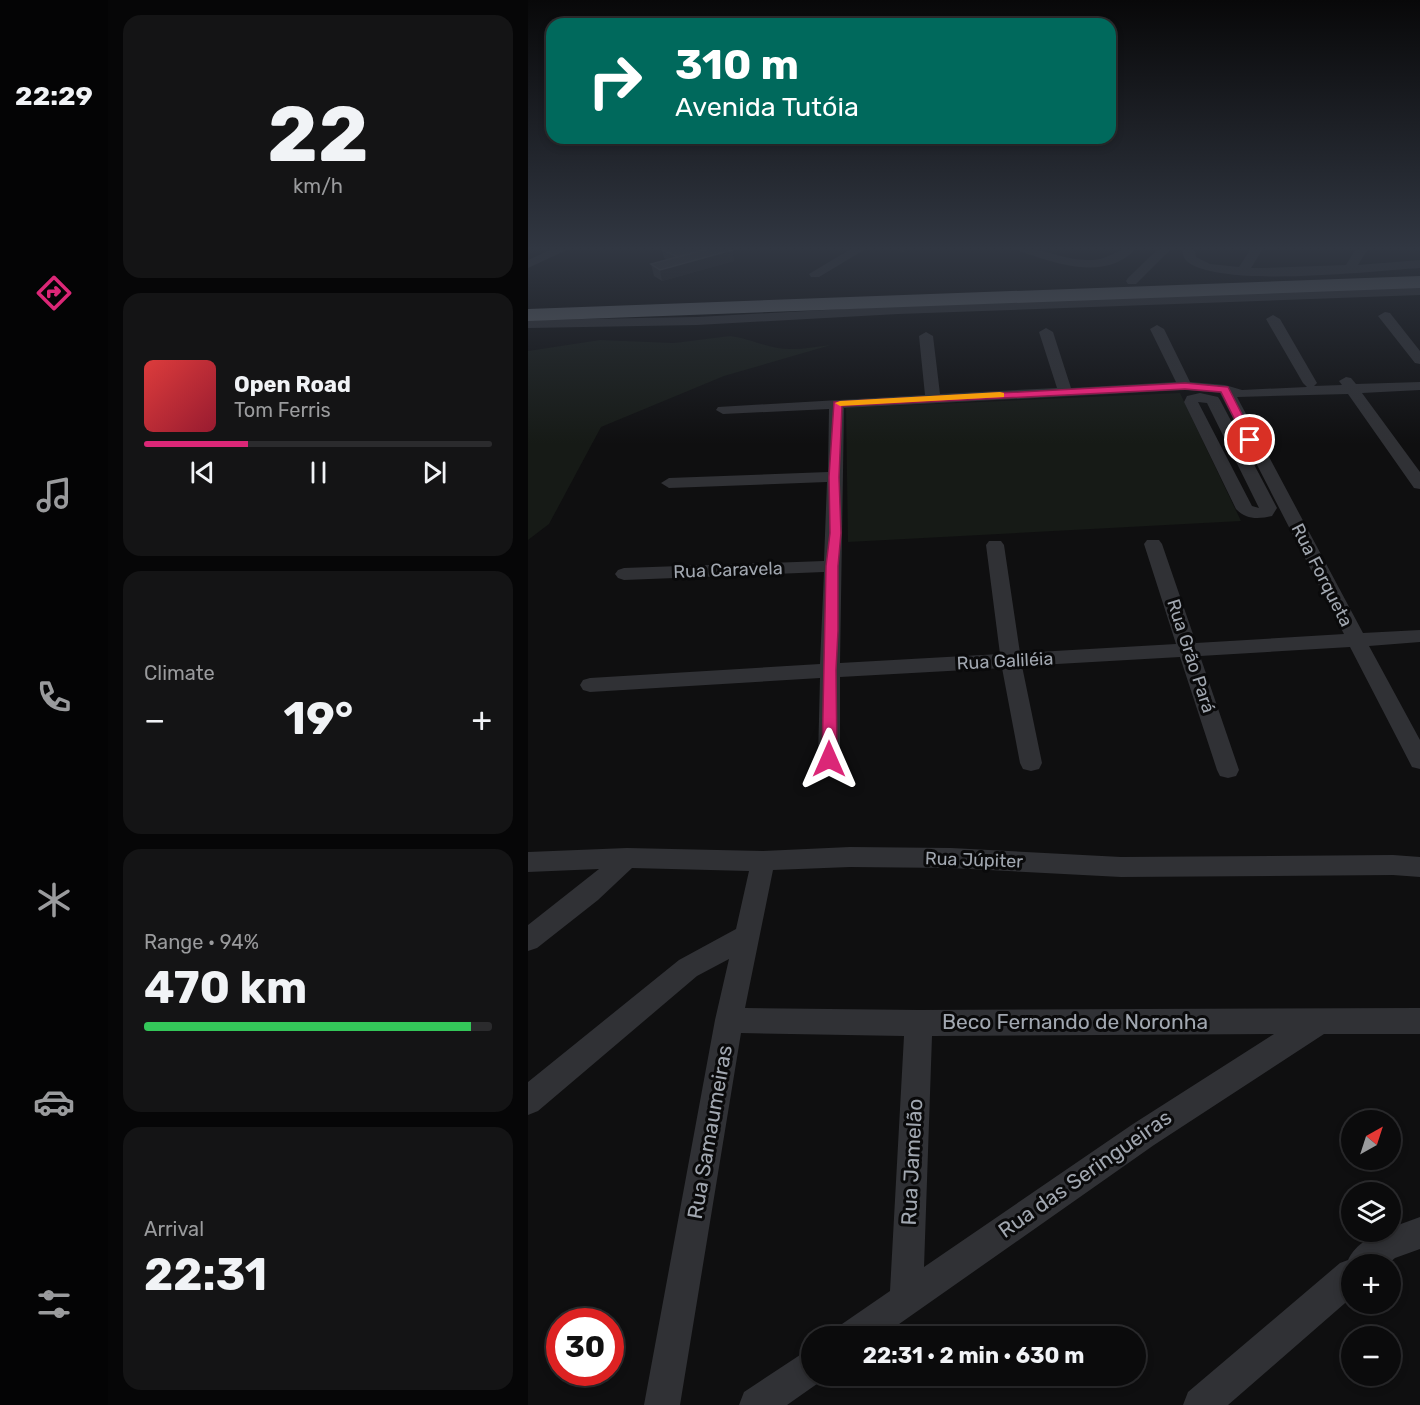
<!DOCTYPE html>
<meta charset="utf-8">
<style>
body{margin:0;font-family:Rubik,sans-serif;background:#141415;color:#f1f3f6;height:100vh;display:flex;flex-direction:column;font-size:22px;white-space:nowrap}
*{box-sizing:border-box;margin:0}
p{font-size:20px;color:#9a9b9d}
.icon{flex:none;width:33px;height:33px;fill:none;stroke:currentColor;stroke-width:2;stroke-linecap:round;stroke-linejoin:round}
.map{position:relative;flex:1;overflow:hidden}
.sheet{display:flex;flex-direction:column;gap:15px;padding:15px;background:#060607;width:420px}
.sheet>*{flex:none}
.banner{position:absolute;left:18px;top:18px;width:570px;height:126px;border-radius:18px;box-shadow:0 3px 9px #0003,0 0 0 2px #2b2b2d;background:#00695c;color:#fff;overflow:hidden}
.needle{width:39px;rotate:39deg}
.tools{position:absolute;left:813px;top:1110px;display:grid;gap:12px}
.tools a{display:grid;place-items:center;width:60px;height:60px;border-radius:50%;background:#0b0b0c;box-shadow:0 3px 9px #0003,0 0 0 2px #2b2b2d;font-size:30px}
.speed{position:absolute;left:18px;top:1308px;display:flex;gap:12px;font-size:30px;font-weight:700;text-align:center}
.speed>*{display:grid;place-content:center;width:78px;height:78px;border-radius:50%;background:#0b0b0c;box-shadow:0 3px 9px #0003,0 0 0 2px #2b2b2d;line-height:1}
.speed .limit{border:9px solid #d22;background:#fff;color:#111}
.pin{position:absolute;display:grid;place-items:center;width:51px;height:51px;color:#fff;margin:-26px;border:3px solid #fff;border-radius:50%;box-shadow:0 2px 6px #0007}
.me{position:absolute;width:66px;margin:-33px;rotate:0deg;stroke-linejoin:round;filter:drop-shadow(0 0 4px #0008)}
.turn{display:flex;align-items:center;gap:21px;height:126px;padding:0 30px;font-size:27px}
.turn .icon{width:78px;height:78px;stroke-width:2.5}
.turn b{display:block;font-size:42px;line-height:51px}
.big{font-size:45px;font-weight:700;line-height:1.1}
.sheet .card{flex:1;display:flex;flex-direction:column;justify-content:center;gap:9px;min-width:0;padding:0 21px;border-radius:18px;background:#141415}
.sheet .dial{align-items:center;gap:0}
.dial b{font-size:78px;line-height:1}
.song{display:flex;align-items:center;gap:18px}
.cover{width:72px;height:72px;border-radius:9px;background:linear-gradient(135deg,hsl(0 70% 55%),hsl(350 70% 35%))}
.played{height:6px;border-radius:3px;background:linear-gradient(90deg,#db2777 30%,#2b2b2d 30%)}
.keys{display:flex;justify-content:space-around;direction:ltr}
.heat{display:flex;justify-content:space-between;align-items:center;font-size:33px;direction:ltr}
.charge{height:9px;border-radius:4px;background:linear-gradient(90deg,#34c759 94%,#2b2b2d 0)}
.trip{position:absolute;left:273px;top:1326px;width:345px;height:60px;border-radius:30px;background:#0b0b0c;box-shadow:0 3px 9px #0003,0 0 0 2px #2b2b2d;font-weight:700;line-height:60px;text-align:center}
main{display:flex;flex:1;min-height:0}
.dock{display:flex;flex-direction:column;width:108px;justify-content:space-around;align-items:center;background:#040405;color:#9a9b9d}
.dock .icon{width:42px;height:42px}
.dock .on{color:#db2777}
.dock b{font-size:27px;color:#f1f3f6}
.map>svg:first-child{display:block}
</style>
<main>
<nav class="dock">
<b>22:29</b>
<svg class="icon on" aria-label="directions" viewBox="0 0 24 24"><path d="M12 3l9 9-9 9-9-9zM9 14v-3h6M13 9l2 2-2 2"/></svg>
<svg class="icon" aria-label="music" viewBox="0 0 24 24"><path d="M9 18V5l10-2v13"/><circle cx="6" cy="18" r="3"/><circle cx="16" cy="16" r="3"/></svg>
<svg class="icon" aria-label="phone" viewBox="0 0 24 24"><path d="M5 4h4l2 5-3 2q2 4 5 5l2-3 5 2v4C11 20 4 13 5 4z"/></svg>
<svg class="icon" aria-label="climate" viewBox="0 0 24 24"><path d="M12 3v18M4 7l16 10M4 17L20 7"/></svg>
<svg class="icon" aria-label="car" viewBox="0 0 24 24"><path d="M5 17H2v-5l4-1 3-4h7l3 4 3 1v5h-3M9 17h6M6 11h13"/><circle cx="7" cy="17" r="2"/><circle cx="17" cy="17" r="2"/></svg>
<svg class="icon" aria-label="filters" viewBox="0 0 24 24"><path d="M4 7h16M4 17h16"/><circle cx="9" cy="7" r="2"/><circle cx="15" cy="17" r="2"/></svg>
</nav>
<section class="sheet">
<div class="card dial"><b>22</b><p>km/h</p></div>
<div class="card">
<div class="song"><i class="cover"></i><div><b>Open Road</b><p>Tom Ferris</p></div></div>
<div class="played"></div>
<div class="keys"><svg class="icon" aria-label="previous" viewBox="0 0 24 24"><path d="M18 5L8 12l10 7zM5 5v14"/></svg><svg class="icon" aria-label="pause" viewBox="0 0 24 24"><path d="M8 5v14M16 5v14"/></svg><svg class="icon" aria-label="next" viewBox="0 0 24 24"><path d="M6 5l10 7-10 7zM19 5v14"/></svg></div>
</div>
<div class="card"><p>Climate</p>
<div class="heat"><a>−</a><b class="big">19°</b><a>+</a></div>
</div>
<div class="card"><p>Range · 94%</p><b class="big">470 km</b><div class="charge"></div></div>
<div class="card"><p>Arrival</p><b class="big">22:31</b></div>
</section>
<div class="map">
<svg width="892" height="1405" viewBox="0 0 892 1405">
<rect width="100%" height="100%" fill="#0f0f10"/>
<path fill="#161a16" d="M 202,336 C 219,338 233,345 250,348 C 267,351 286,347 303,345 L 196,376 L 73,427 L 21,524 L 0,540 L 0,351 L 72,340 L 146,343 Z
M 652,393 L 713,521 L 320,542 L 318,408 Z"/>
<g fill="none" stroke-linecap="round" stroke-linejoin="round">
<path fill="#303135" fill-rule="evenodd" d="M 29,247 L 45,247 L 0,268 L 0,260 Z
M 326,247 L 341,247 L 291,277 L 283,277 L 281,274 Z
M 486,247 C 512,247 535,260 560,260 C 581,261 590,247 609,247 C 584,277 544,268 512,258 C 504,255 493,253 486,247 Z
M 632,247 L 645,247 L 608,284 L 600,284 L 598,281 L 600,278 Z
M 654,247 L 666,247 L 668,257 L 682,264 L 711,267 L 724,247 L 736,247 L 723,268 L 737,268 L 818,265 L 829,247 L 841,247 L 830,265 L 892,260 L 892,268 C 843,271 700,288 661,263 C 656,260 654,254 654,247 Z
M 892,287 L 892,295 L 370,314 L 169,325 L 0,328 L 0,320 L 169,317 L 370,306 Z
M 857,312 L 862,313 L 892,351 L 892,364 L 887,363 L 850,316 Z
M 745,315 L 752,319 L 789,383 L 786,386 L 814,385 L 811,381 L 818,377 L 823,378 L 828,384 L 892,382 L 892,390 L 834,393 L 892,472 L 892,489 L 886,488 L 820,394 L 709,397 L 835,633 L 892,630 L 892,642 L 841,646 L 892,740 L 892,769 L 884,767 L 822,647 L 672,656 L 711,770 L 708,776 L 700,778 L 692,776 L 689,770 L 652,657 L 494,666 L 514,763 L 511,769 L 503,771 L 495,769 L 492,763 L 474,668 L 312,677 L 312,759 L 309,765 L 301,767 L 293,765 L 290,759 L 292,678 L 62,692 L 55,690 L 52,685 L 55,680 L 62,678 L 292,664 L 296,572 L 96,580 L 90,578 L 87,574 L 90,570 L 96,568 L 296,561 L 299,482 L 141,488 L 133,483 L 141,478 L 300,472 L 301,409 L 195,414 L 188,410 L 190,407 L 397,395 L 391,336 L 398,332 L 405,336 L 412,394 L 529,388 L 511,332 L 518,328 L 525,332 L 543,388 L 648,382 L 622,329 L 629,325 L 636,329 L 662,382 L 697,385 L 714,390 L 779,387 L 775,383 L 738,319 ZM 657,390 L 692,393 L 816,634 L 668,643 L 634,544 L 631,540 L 619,540 L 616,544 L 648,644 L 492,653 L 476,545 L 473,541 L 461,541 L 458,545 L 472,654 L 312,663 L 316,408 Z
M 672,393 L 690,397 L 692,400 L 749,508 L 744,516 C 731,519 718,520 708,509 L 656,402 L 659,396 ZM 670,402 L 679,403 L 731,508 L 724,506 Z
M 322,847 L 423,848 L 593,857 L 865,855 L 892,857 L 892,877 L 865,875 L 593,877 L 423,868 L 322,867 L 245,870 L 217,1008 L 391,1010 L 892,1008 L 892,1034 L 796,1034 L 626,1145 L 354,1336 L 309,1336 L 314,1324 L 362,1291 L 376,1036 L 213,1033 L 152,1405 L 116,1405 L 187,1020 L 201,959 L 169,976 L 10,1111 L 0,1115 L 0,1082 L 151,960 L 208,929 L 221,871 L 104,868 L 70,900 L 9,948 L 0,951 L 0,925 L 71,869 L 0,872 L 0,852 L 99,848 L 235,851 ZM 746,1034 L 605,1124 L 396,1267 L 404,1036 Z
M 892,1217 L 892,1249 L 867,1258 L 860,1264 L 824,1264 L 824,1297 L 700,1405 L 655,1405 L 660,1392 L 812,1263 L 820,1260 C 827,1245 846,1232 862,1232 L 862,1228 Z
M 284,1350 L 284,1376 L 298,1376 L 296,1379 L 259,1405 L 211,1405 L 216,1392 L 272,1355 Z"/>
<path fill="#5c6066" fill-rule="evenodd" d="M 892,276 L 892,288 L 0,321 L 0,309 Z"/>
</g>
<path fill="#2b2b2e" d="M 363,247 L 383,247 L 375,252 L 363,249 Z
M 134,250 L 204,250 L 206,261 L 134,281 L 126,276 L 123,264 L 140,260 L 136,258 Z"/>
<path fill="#1a1a1c" d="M 375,247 L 383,247 L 375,252 Z
M 204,250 L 206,261 L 134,281 L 132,270 Z"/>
<path fill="#38393c" stroke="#484a4e" stroke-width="1.5" d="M 144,247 L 166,247 L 159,250 L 168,247 L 185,248 L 150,257 L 134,250 Z
M 186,247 L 199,247 L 204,250 L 132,270 L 123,264 Z"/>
<linearGradient id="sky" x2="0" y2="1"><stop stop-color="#080809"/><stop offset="0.56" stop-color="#313742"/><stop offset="1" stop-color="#313742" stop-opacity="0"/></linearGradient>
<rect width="892" height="444" fill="url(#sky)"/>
<path fill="#db2777" stroke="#8e194d" stroke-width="1.5" d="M 657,383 L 700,387 L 727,440 L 726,442 L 717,440 L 693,392 L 657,389 L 314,406 L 311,477 L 313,533 L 310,566 L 310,631 L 308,670 L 309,759 L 306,763 L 296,763 L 294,759 L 298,566 L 302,533 L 301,477 L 306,402 Z"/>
<path fill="#f59e0b" d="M 472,392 L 476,393 L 476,397 L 312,406 L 307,403 L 312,401 Z"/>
<g text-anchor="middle" stroke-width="6" stroke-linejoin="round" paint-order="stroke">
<g font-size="18" fill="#a1a7b0" stroke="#0a0a0b">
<text transform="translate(200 570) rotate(-2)" y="6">Rua Caravela</text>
<text transform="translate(794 575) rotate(63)" y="6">Rua Forqueta</text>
<text transform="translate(663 656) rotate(72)" y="6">Rua Grão Pará</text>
<text transform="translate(477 661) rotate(-3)" y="6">Rua Galiléia</text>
<text transform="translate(446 860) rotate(2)" y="6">Rua Júpiter</text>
</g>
<g font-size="21" fill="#a1a7b0" stroke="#0a0a0b">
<text x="547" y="1029">Beco Fernando de Noronha</text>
<text transform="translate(182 1132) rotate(-80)" y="7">Rua Samaumeiras</text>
<text transform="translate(384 1162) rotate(-87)" y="7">Rua Jamelão</text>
<text transform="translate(557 1174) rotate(-35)" y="7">Rua das Seringueiras</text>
</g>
</g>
</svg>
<div class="tools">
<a><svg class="needle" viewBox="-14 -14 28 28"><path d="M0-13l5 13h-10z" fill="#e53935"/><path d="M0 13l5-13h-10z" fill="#9a9b9d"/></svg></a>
<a><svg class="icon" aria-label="layers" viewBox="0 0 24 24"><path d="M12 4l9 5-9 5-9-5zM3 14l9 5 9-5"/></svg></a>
<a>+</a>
<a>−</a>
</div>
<div class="speed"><div class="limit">30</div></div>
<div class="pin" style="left:722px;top:440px;background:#d93025"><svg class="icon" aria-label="arrive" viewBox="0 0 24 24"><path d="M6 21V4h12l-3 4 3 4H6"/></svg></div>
<svg class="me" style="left:301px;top:759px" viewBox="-20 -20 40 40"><path d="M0-17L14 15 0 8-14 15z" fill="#db2777" stroke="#fff" stroke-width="4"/></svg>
<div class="trip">22:31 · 2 min · 630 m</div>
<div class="banner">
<div class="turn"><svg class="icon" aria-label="right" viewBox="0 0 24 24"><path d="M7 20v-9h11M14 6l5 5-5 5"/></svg><div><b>310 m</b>Avenida Tutóia</div></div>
</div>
</div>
</main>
